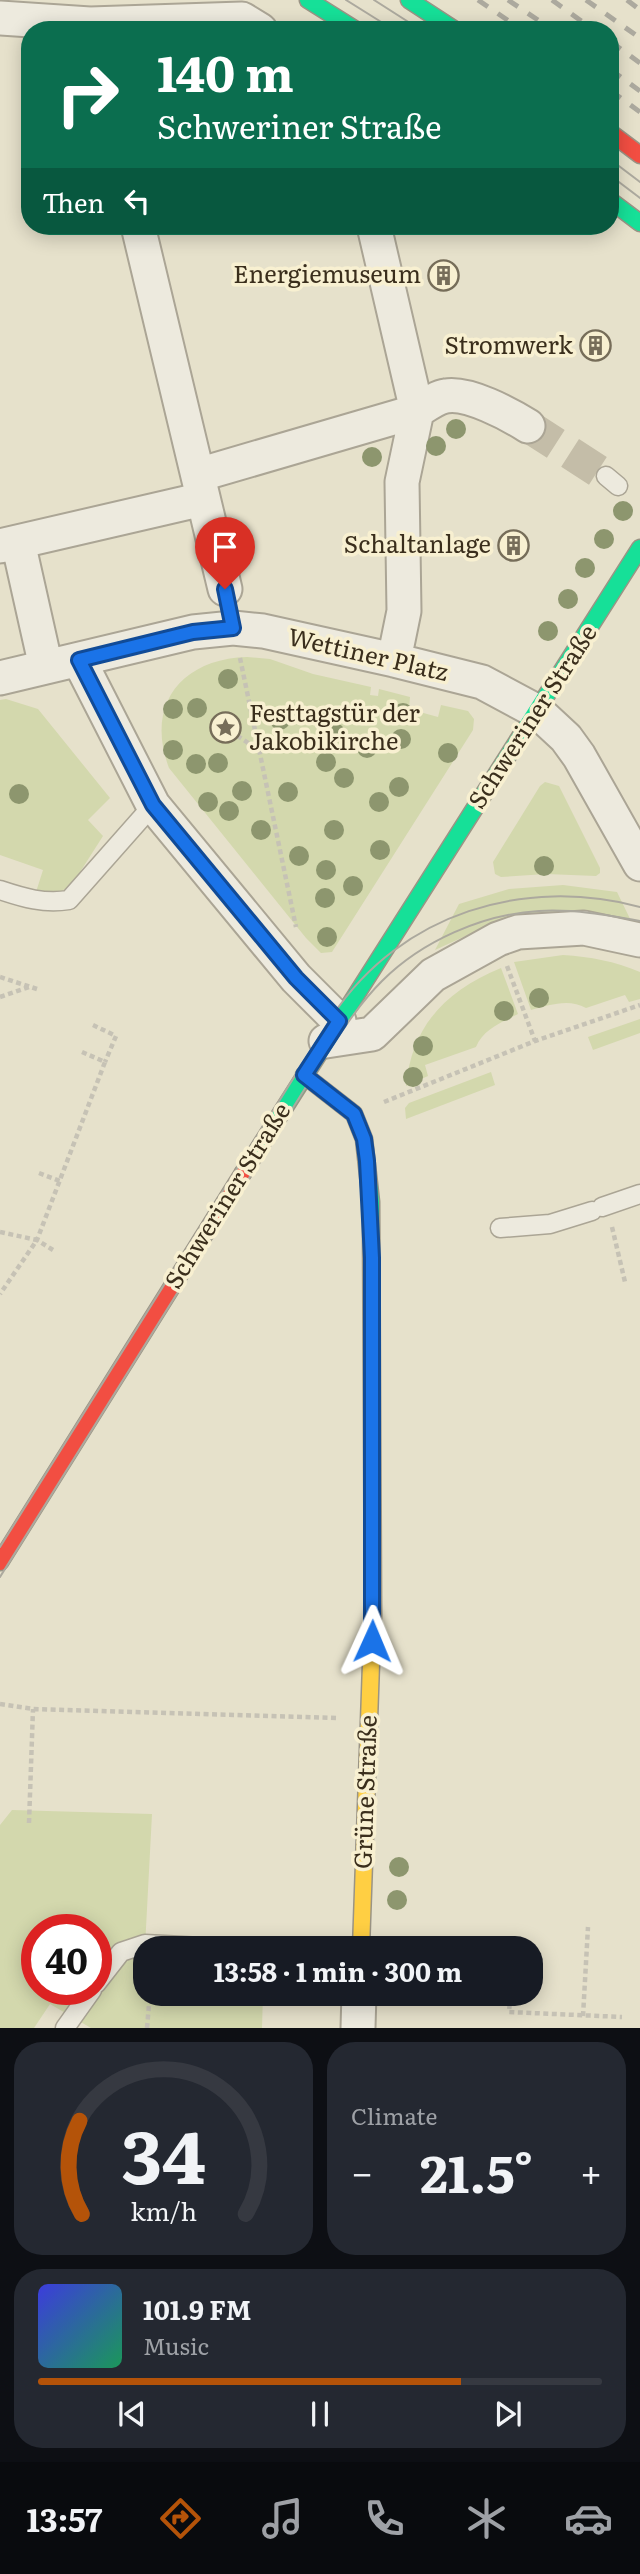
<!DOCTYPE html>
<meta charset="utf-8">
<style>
body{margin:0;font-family:Literata,serif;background:#242831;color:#f1f3f6;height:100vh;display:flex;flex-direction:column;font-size:26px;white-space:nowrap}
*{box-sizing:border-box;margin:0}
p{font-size:23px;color:#9ea1a6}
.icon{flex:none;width:38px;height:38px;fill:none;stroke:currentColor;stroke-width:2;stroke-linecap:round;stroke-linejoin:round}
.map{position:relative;height:2028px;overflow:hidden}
.drawer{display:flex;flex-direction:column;gap:14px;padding:14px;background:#0d0f14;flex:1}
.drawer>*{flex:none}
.top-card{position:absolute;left:21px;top:21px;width:598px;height:214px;border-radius:28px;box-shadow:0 4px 18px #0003;background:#0b6e4f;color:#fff;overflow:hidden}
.speed{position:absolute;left:21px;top:1914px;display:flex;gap:14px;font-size:35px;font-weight:700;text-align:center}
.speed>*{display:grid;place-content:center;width:91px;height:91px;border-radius:50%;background:#171b24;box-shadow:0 4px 18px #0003;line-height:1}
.speed .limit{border:10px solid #d22;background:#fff;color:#111}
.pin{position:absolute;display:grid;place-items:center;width:60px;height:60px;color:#fff;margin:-72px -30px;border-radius:50% 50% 50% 0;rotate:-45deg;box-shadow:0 0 7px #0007}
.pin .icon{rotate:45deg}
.me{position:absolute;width:77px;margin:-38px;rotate:1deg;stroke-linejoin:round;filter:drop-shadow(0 0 5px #0008)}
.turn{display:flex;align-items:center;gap:24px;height:147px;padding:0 21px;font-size:32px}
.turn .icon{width:91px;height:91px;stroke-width:2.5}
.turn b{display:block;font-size:49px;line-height:60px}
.then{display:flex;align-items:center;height:66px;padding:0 21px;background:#0003;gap:14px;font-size:26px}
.big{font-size:52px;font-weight:700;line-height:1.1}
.drawer .tile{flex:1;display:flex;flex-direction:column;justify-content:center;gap:10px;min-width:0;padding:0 24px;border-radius:28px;background:#242831}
.drawer .dial{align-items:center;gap:0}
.dial svg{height:182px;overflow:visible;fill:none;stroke:#363941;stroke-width:7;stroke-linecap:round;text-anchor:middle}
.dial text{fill:#f1f3f6;stroke:none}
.song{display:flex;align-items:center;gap:21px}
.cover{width:84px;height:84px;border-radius:10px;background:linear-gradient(135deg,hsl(240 70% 55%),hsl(150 70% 35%))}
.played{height:7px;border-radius:4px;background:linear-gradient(90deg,#b45309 75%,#363941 75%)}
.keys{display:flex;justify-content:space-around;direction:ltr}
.heat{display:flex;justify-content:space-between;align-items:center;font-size:38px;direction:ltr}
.drawer .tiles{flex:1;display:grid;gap:14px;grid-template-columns:1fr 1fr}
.tile:last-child{grid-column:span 2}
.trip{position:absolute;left:133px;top:1936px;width:410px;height:70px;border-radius:28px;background:#171b24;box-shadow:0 4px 18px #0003;font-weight:700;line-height:70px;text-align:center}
.tab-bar{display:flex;height:112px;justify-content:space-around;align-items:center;background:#090b0e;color:#9ea1a6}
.tab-bar .icon{width:49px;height:49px}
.tab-bar .selected{color:#b45309}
.tab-bar b{font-size:32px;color:#f1f3f6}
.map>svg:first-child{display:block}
</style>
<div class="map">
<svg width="640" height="2028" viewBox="0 0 640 2028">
<rect width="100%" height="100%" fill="#e6e1cb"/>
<path fill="#d3d8ad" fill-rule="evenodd" d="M 247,657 L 270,659 L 313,674 L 371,687 L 370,695 L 378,696 L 379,689 L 410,697 L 409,709 L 438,717 L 441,705 L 468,711 L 474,719 L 473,730 L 332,952 L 321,953 L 306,938 L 169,768 C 145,705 181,659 247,657 Z
M 6,699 L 38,709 L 110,798 L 88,820 L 103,836 L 73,883 L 58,894 L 36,892 L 43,870 L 0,855 L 0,700 Z
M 545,782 L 559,786 L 600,868 L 600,873 L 596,876 L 546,874 L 501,877 L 495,874 L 493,862 L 540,786 Z
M 563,885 L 617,892 L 634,927 L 494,926 L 472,933 L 435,950 L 459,904 L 509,889 Z
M 563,955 C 591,957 614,961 640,972 L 640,999 L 629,1002 L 625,995 L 586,1008 C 569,998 549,1005 531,1010 L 514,962 Z
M 501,968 L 518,1014 C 502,1022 483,1029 476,1047 L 425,1065 L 428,1076 L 406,1086 C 412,1025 446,991 501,968 Z
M 640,1019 L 640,1033 L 593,1050 L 588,1037 Z
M 491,1072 L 495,1085 L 406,1119 L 405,1108 L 409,1103 Z
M 12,1810 L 152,1814 L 143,1985 L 145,1986 L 145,1993 L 263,1993 L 262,2028 L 91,2028 L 50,2004 L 34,2028 L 0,2028 L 0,1825 ZM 37,1930 L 96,1930 L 96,1990 L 37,1990 Z"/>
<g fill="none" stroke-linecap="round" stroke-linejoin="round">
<path stroke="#c4bda8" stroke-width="33" stroke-dasharray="33 17" stroke-linecap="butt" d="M 528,426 L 606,476"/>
<defs>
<path id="lane" d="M 606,476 L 618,486
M 0,890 C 24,898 44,904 69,900 L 153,805
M 602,1207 L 640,1194
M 500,1228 L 550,1224 L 592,1211
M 96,1984 L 121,1952 L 145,1944 L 220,1948
M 65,2028 L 92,1990"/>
<path id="street" d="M 0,18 L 90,24 L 242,19 L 260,30
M 138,226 L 225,589
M 374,226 L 417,411 L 402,482 L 404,611 L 394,660
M 198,475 L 417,411 C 425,406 437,397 446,396 C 468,392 509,414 528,426
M 18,542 L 46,667
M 0,546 L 203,499
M 79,660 L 153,805 L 296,978 L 339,1021
M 0,678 L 193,632 L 233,628 L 263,631 L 394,660 L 482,682 L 538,712 L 566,738 L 579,756 L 640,864
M 326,1041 L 372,1034 L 433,975 L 498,939 L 518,932 L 584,928 L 640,940
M 358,2028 L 359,1993"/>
<path id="fast" d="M 308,0 L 356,30
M 409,0 L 455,30
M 611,201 L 640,223
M 304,1075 L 354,1114 L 364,1139 L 371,1202 L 373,1615 L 371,1664
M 243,1173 L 640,548"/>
<path id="slow" d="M 361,1948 L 371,1664"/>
<path id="jam" d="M 611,133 L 640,155
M 0,1562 L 243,1173"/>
</defs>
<use href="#lane" stroke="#aba595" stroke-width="21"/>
<use href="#street" stroke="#aba595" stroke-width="37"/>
<use href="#fast" stroke="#9a9485" stroke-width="19"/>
<use href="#slow" stroke="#9a9485" stroke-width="19"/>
<use href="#jam" stroke="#9a9485" stroke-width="19"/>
<path stroke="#c6c2b5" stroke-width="4.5" stroke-dasharray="5 3.5" stroke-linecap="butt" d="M 240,658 L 296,927
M 230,731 L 259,750
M 507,966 L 535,1041
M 0,977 L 37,989
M 0,997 L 29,987
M 93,1025 L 116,1036 L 105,1062
M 384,1102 L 535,1041 L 640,1005
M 39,1173 L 60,1181
M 612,1227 L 625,1282
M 0,1232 L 37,1240 L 0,1294
M 53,1250 L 37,1240 L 105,1062 L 82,1052
M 0,1704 L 33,1709 L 337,1718
M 29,1823 L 33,1709
M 472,1993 L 510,2000 L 509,2012 L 622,2017
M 583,2016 L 588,1927
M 147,2028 L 150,1993"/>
<use href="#lane" stroke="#edeade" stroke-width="18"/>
<use href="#street" stroke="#edeade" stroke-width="33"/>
<use href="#fast" stroke="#16e098" stroke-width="16"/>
<use href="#slow" stroke="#ffcf43" stroke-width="16"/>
<use href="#jam" stroke="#f24e42" stroke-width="16"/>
<path stroke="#aca99e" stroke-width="2" d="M 346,0 L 394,30
M 374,0 L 421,30
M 611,160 L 640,182
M 611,176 L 640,198
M 0,1547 L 333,1015 C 401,913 525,876 640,907
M 0,1577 L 324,1058 C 342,1031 359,1004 382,981 C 422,941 483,914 539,911 C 573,909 607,915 640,921"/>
<path stroke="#aca99e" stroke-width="5" stroke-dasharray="12 12" stroke-linecap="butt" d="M 478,0 L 522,30
M 508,0 L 553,30
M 552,0 L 594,30
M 586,0 L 640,38
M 627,0 L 640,10
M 611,42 L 640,63
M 611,70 L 640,91
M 611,91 L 640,112"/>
</g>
<g fill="#8d966e">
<circle cx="456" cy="429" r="10"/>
<circle cx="436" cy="446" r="10"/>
<circle cx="372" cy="457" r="10"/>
<circle cx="623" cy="511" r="10"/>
<circle cx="604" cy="539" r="10"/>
<circle cx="585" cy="568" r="10"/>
<circle cx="568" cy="599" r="10"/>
<circle cx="548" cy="631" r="10"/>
<circle cx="228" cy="679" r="10"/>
<circle cx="197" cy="708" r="10"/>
<circle cx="173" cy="709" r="10"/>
<circle cx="403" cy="713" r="10"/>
<circle cx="280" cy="720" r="10"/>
<circle cx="335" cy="733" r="10"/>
<circle cx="401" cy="739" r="10"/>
<circle cx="367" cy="748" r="10"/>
<circle cx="173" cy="750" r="10"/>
<circle cx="448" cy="753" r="10"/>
<circle cx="326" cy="762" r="10"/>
<circle cx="218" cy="763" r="10"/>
<circle cx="196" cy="764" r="10"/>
<circle cx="344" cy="778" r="10"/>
<circle cx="399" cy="787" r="10"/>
<circle cx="242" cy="791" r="10"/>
<circle cx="288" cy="792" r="10"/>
<circle cx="19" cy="794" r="10"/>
<circle cx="208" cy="802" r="10"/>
<circle cx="379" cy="802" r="10"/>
<circle cx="229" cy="811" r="10"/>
<circle cx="261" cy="830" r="10"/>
<circle cx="334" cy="830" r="10"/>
<circle cx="380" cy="850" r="10"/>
<circle cx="299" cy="856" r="10"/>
<circle cx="544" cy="866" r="10"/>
<circle cx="326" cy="870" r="10"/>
<circle cx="353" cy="886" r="10"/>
<circle cx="325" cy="898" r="10"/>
<circle cx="327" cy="937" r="10"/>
<circle cx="539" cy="998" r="10"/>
<circle cx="504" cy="1011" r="10"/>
<circle cx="423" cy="1046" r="10"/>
<circle cx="413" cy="1077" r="10"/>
<circle cx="399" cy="1867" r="10"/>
<circle cx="397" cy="1900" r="10"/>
</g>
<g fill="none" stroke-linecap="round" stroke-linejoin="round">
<defs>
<path id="route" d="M 225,589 L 233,628 L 193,632 L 79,660 L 153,805 L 296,978 L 339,1021 L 304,1075 L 354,1114 L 364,1139 L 367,1161 L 372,1258 L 372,1641"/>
</defs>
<use href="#route" stroke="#114b97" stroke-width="18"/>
<use href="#route" stroke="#1a73e8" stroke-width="12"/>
</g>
<defs>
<symbol id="building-ring" viewBox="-11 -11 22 22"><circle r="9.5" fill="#f8f0d1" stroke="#766d59" stroke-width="1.5"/><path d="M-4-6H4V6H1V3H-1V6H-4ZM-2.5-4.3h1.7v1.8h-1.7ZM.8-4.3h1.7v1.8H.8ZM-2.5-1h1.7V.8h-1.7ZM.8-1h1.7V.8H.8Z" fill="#766d59"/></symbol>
<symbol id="sight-ring" viewBox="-11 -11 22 22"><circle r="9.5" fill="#f8f0d1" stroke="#766d59" stroke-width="1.5"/><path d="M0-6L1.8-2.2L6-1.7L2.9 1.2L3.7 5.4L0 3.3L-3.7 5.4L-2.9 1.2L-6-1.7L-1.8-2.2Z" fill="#766d59"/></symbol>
</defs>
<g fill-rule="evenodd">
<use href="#building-ring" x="426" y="258" width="35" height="35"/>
<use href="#building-ring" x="578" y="328" width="35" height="35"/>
<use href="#building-ring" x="496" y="528" width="35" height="35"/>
<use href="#sight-ring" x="208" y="710" width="35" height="35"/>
</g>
<g text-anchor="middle" stroke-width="7" stroke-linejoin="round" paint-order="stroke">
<g font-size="24" fill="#3a2e1c" stroke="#f8f0d1" text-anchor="end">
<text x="421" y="283">Energiemuseum</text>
<text x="573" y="354">Stromwerk</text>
<text x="491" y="553">Schaltanlage</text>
<text x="249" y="722" text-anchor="start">Festtagstür der<tspan x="249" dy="28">Jakobikirche</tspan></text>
</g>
<g font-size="24" fill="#3a2e1c" stroke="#f8f0d1">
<text transform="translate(368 655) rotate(13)" y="8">Wettiner Platz</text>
<text transform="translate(533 717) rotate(-57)" y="8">Schweriner Straße</text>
<text transform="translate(228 1196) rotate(-58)" y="8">Schweriner Straße</text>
<text transform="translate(366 1792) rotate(-88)" y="8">Grüne Straße</text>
</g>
</g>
</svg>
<div class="speed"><div class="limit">40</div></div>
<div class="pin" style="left:225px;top:589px;background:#d93025"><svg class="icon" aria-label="arrive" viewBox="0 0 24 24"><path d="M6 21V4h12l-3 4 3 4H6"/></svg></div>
<svg class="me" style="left:372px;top:1641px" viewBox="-20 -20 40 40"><path d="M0-17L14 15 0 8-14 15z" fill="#1a73e8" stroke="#fff" stroke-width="4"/></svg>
<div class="trip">13:58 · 1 min · 300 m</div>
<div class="top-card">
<div class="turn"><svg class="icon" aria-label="right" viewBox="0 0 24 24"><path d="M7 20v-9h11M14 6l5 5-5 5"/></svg><div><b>140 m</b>Schweriner Straße</div></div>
<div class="then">Then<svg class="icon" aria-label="left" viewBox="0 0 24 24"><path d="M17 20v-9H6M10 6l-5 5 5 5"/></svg></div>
</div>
</div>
<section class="drawer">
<div class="tiles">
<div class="tile dial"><svg viewBox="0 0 100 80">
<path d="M14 69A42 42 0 1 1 86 69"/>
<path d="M14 69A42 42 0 0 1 13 28" stroke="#b45309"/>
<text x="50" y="56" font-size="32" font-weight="700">34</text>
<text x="50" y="72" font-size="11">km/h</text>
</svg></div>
<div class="tile"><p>Climate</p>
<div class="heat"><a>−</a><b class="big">21.5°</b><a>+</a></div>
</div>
<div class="tile">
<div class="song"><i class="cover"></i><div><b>101.9 FM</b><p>Music</p></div></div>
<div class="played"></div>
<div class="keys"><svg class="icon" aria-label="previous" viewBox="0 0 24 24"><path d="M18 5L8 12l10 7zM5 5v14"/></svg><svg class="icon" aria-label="pause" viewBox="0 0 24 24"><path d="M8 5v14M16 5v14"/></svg><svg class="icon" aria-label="next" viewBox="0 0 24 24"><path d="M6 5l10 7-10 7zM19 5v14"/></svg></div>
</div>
</div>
</section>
<nav class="tab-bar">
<b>13:57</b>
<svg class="icon selected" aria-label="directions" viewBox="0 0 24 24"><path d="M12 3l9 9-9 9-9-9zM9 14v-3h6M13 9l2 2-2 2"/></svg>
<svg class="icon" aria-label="music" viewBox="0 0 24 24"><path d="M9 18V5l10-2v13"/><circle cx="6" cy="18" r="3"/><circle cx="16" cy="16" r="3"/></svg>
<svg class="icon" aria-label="phone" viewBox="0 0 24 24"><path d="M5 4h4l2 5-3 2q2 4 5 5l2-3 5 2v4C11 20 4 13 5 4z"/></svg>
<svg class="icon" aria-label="climate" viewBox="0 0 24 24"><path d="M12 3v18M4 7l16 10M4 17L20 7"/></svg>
<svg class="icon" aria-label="car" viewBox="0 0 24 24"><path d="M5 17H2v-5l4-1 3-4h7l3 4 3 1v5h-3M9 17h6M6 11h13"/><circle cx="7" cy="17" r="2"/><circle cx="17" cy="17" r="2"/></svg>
</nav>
